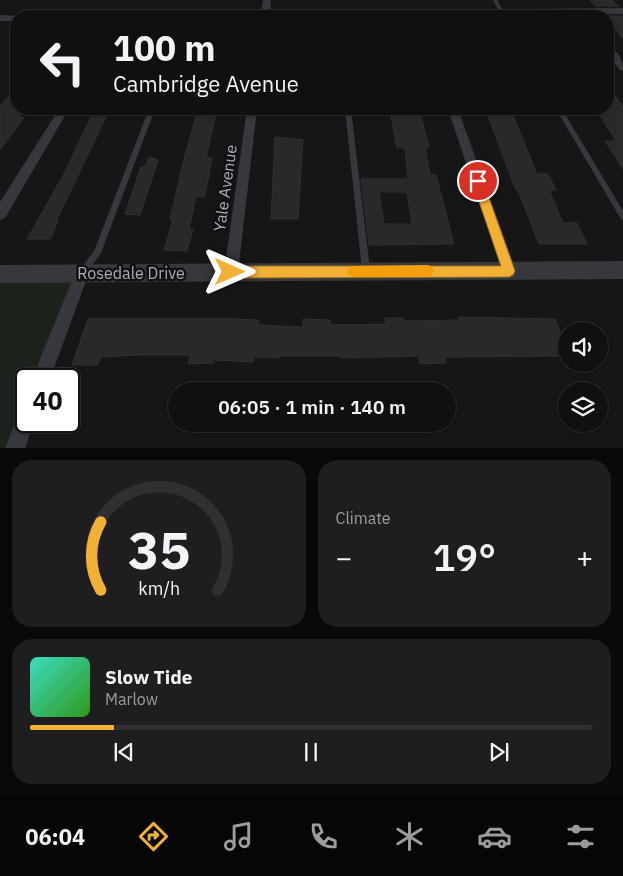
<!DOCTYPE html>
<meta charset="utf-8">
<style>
body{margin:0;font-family:"IBM Plex Sans",sans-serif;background:#1e1e20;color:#f1f3f6;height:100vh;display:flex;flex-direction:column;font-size:19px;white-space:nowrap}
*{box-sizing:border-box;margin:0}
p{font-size:16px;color:#9c9d9f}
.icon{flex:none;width:28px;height:28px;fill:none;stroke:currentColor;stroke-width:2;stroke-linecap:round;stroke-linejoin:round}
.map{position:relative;height:448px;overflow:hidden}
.drawer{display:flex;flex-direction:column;gap:12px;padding:12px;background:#09090a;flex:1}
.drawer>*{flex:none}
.guide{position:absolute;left:10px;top:10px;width:604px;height:105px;border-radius:20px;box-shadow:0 1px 4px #0004,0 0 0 1px #303032;background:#101012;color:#f1f3f6;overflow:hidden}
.tools{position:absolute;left:558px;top:322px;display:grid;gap:10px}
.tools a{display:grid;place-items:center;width:50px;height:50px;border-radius:50%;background:#101012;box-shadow:0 1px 4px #0004,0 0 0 1px #303032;font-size:25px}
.speed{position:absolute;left:15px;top:368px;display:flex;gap:10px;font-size:25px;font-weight:700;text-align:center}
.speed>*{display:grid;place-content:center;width:65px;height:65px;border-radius:50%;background:#101012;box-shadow:0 1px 4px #0004,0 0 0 1px #303032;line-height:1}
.speed .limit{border:2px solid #111;border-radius:8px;background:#fff;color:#111}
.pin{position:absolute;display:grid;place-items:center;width:42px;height:42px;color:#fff;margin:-21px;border:2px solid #fff;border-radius:50%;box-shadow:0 1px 5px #0007}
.me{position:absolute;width:55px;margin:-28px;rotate:90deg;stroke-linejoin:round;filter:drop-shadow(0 0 4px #0008)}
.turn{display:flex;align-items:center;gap:18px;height:105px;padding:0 20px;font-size:22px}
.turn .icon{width:65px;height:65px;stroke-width:2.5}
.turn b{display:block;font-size:35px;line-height:42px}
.big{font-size:38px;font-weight:600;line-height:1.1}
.drawer .card{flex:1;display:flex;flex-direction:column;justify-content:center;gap:8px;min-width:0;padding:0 18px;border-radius:20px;background:#1e1e20}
.drawer .dial{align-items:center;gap:0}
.dial svg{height:130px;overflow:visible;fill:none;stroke:#303032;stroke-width:7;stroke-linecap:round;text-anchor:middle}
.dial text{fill:#f1f3f6;stroke:none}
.song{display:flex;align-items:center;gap:15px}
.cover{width:60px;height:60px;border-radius:8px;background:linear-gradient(135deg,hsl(170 70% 55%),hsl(110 70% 35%))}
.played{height:5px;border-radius:2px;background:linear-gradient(90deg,#f2b134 15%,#303032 15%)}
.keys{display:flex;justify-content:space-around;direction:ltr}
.heat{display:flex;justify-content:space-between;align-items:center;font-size:28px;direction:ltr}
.drawer .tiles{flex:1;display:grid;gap:12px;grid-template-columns:1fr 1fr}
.card:last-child{grid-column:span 2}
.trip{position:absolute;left:168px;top:382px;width:288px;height:50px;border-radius:25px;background:#101012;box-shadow:0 1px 4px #0004,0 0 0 1px #303032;font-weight:600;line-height:50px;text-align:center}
.dock{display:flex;height:80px;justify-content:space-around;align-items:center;background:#060607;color:#9c9d9f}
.dock .icon{width:35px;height:35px}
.dock .current{color:#f2b134}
.dock b{font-size:22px;color:#f1f3f6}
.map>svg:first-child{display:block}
</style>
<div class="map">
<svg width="623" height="449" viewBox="0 0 623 449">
<rect width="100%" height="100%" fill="#161618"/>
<path fill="#1c231d" d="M 82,273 L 41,379 L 26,379 L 26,418 L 15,448 L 0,448 L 0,274 Z"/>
<path fill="#29292c" stroke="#303034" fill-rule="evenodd" d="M 590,0 L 612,0 L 618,6 L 595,6 Z
M 604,16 L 623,16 L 623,39 L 608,20 L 608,16 Z
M 16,86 L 16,112 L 22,112 L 19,117 L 24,117 L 0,150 L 0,107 Z
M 608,86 L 623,107 L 623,169 L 605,141 L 616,141 L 596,109 L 608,109 Z
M 198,109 L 217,109 L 206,158 L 212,158 L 205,196 L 196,197 L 189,229 L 193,229 L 187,251 L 164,250 L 173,220 L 170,220 L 184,159 Z
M 394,109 L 414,109 L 416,116 L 421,116 L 429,148 L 425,148 L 430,175 L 436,175 L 454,244 L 369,245 L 361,179 L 408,179 L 405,148 L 397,148 L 391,116 L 396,116 ZM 379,192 L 407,192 L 412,224 L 384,224 Z
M 488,116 L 513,116 L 537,174 L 548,174 L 556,190 L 549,190 L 563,223 L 577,223 L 587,244 L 539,244 L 518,190 L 516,190 L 511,177 Z
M 91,117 L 106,117 L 56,221 L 58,221 L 50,239 L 27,239 L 64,174 Z
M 275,137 L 303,140 L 298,219 L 271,219 Z
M 149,157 L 158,160 L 140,215 L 125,214 L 141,167 L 145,167 Z
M 458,317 L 555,319 L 566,347 L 566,356 L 445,357 L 446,363 L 420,364 L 418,356 L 342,358 L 341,356 L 280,356 L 280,358 L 254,357 L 253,362 L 214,360 L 214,363 L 188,364 L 190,355 L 142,355 L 101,357 L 98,365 L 72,365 L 88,319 L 233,319 L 259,320 L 258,325 L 303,327 L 303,319 L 330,320 L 331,325 L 386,324 L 385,318 L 403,318 L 404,321 L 459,320 Z"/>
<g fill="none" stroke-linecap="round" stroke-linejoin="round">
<path fill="#37383d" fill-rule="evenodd" d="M 493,0 L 497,0 L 506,16 L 502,16 Z
M 149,109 L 155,109 L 101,253 L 87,272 L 84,273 L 81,272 L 80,270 L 81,268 L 94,251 Z
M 345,109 L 351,109 L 370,270 L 369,272 L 366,273 L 363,272 L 362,270 Z
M 556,109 L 562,109 L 623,211 L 623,220 L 621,219 Z"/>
<path fill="#37383d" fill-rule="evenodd" d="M 263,0 L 271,0 L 270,12 L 623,8 L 623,14 L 181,16 L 185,13 L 261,13 Z
M 0,15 L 19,16 L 16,16 L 16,21 L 0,21 Z
M 608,46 C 618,50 623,61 623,71 L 620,70 L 608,55 Z
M 59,109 L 69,109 L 5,218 L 0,220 L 0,202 Z
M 247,109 L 257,109 L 238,272 L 236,277 L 231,279 L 226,277 L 224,272 Z
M 448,109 L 458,109 L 516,271 L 514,276 L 509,278 L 504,276 L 502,271 Z
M 82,266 L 87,268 L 89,273 L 50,379 L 32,379 L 75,273 L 77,268 Z
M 26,409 L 26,421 L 34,421 L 25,449 L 5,449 L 19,411 Z"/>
<path fill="#37383d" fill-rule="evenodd" d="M 623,261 L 623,279 L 0,283 L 0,265 Z"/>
</g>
<path fill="#f2b134" stroke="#9d7322" d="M 478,177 L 483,181 L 515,271 L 513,275 L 509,277 L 230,278 L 226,276 L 224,272 L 226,268 L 230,266 L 501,266 L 472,181 Z"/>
<path fill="#f59e0b" d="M 428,265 L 432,267 L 434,271 L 432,275 L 428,277 L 353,277 L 349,275 L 347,271 L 349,267 L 353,266 Z"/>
<g text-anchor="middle" stroke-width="5" stroke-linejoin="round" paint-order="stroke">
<g font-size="16" fill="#a8adb8" stroke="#111113">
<text transform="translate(225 188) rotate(-82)" y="6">Yale Avenue</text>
<text x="131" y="279">Rosedale Drive</text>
</g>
</g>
</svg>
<div class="tools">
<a><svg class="icon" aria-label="sound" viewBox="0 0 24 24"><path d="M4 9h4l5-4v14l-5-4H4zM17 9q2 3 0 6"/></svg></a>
<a><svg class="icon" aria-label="layers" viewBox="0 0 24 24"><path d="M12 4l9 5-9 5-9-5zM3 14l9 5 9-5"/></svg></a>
</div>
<div class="speed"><div class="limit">40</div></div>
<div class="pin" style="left:478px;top:181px;background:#d93025"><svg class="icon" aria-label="arrive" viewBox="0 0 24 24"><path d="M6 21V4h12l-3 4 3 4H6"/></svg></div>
<svg class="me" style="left:230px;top:272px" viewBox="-20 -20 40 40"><path d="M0-17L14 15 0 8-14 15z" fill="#f2b134" stroke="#fff" stroke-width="4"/></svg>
<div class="trip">06:05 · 1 min · 140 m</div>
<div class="guide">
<div class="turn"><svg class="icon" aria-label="left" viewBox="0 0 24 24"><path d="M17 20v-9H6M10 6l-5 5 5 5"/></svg><div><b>100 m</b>Cambridge Avenue</div></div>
</div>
</div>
<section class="drawer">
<div class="tiles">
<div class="card dial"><svg viewBox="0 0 100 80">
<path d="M14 69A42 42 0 1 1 86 69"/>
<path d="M14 69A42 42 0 0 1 14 27" stroke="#f2b134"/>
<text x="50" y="56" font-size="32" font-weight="700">35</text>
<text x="50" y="72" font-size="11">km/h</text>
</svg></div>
<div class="card"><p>Climate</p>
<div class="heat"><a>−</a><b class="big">19°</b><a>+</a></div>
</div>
<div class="card">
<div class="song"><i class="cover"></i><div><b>Slow Tide</b><p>Marlow</p></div></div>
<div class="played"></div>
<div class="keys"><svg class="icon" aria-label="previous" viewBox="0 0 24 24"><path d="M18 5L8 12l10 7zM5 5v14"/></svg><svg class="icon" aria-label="pause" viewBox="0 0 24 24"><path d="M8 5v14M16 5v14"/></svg><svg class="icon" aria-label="next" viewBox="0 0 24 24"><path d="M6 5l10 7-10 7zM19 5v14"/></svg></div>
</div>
</div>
</section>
<nav class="dock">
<b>06:04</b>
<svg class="icon current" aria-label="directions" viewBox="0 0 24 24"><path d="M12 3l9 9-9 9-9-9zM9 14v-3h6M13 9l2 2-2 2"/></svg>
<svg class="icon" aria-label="music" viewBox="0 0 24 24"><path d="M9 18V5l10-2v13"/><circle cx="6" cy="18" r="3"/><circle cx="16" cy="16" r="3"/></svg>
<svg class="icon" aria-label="phone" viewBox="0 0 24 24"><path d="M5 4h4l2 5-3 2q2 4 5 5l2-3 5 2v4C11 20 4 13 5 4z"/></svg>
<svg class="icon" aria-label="climate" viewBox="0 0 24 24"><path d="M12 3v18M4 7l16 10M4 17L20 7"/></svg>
<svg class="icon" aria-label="car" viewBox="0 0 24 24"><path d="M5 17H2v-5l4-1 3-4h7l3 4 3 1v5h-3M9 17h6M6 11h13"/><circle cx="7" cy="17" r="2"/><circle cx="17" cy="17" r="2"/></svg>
<svg class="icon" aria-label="filters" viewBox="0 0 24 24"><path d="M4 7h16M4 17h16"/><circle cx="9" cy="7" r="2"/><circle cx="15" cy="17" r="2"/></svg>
</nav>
